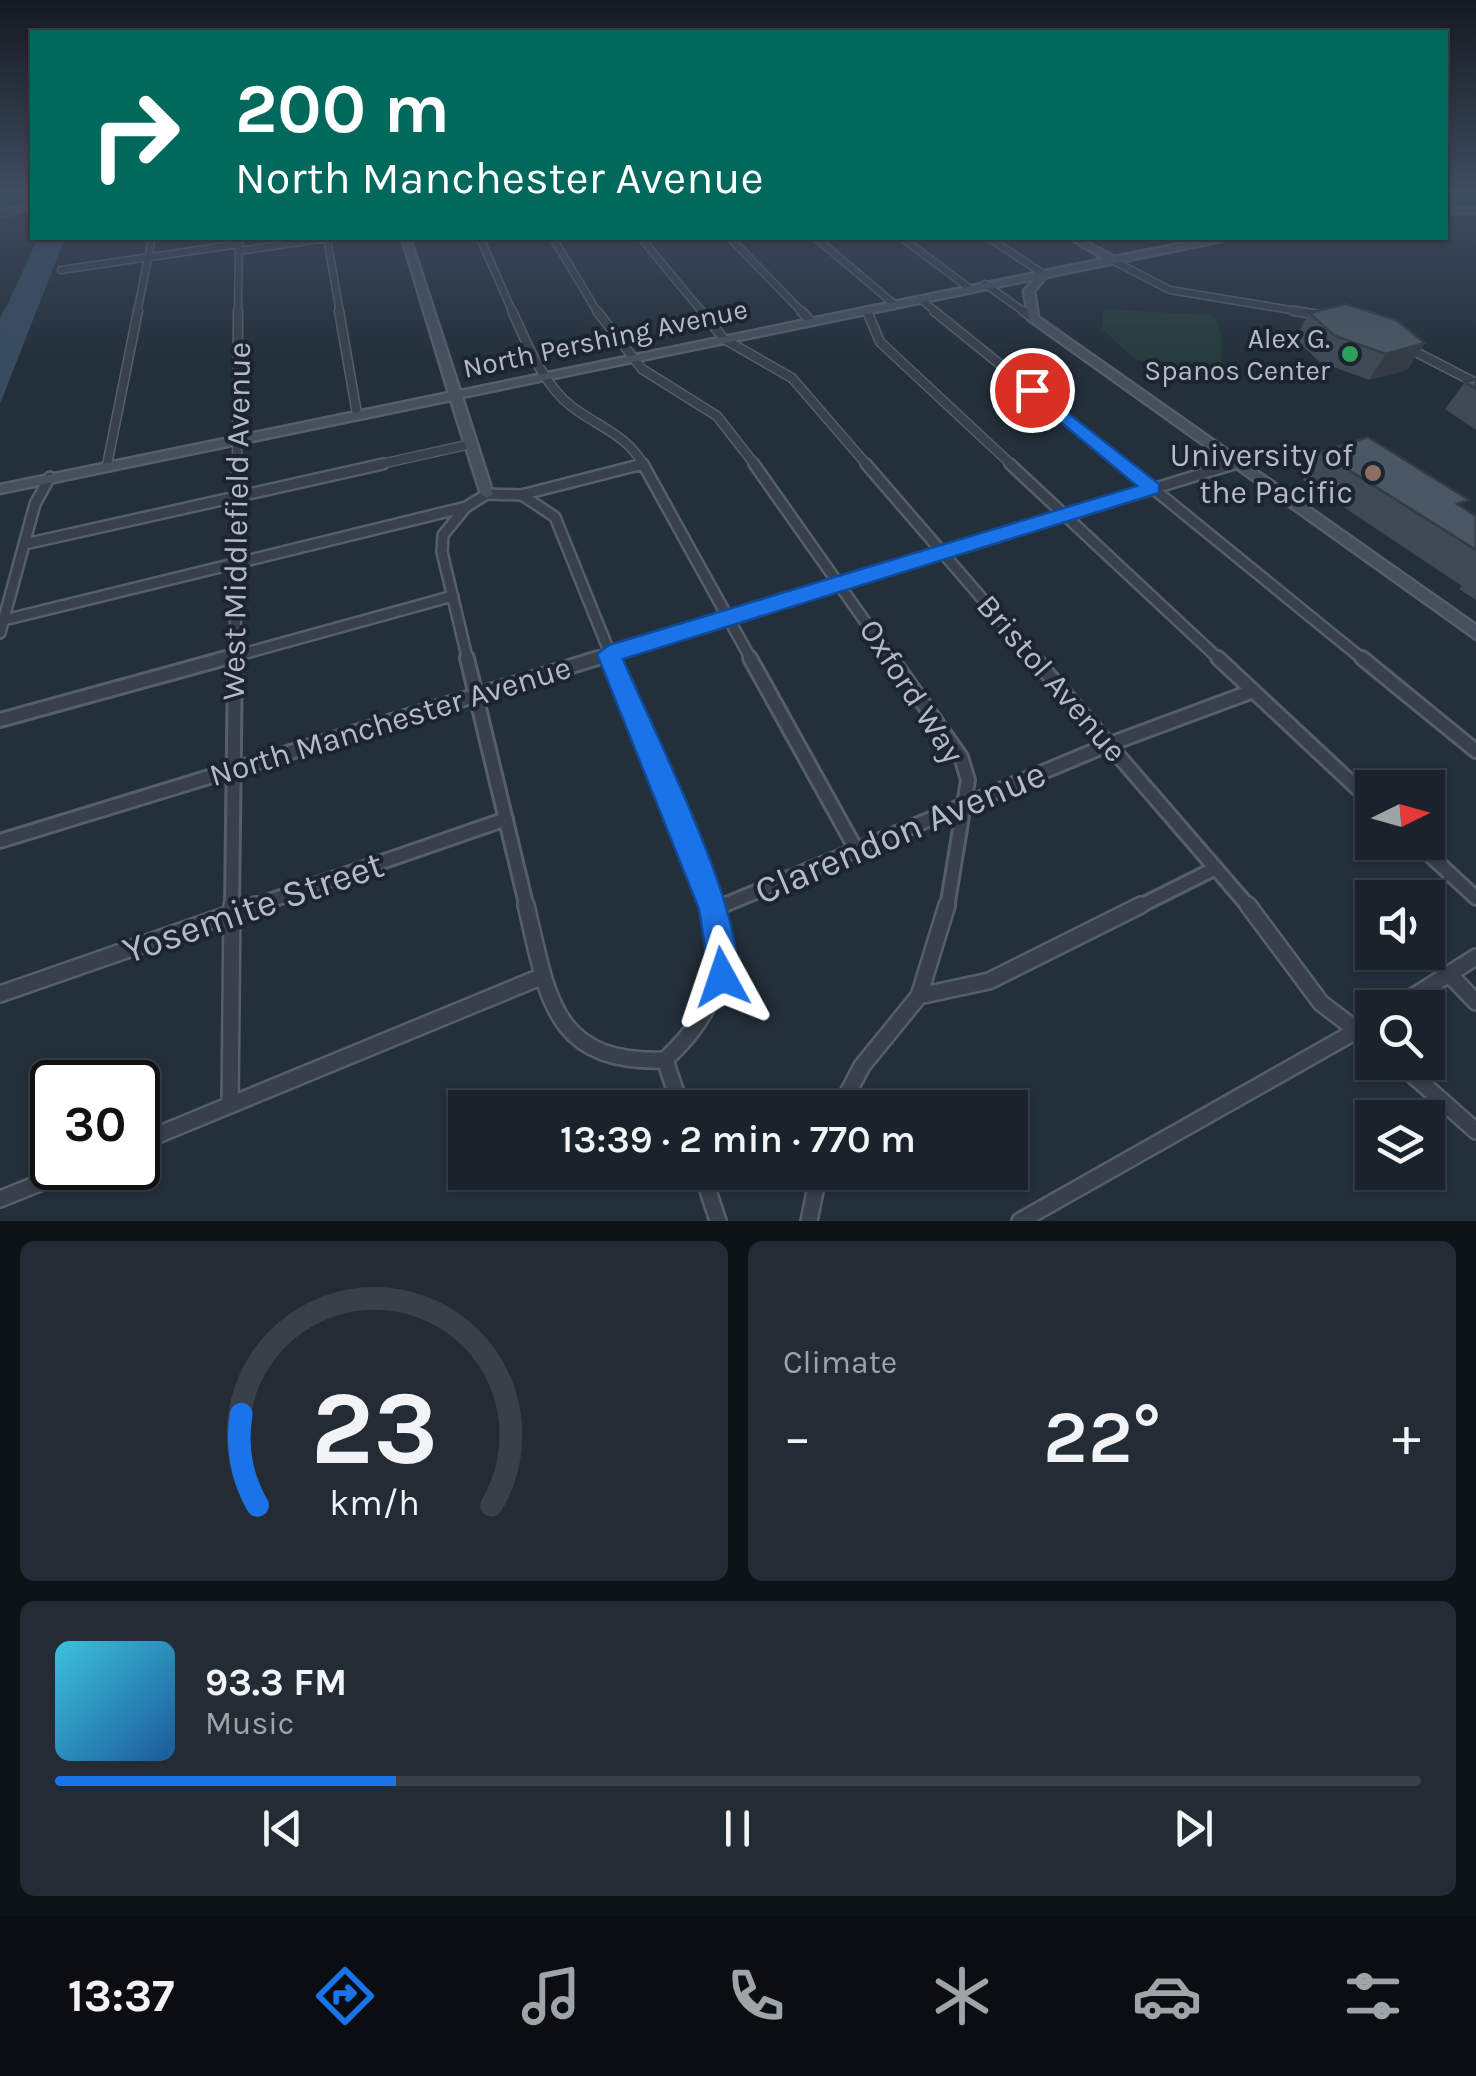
<!DOCTYPE html>
<meta charset="utf-8">
<style>
body{margin:0;font-family:Karla,sans-serif;background:#232b34;color:#f1f3f6;height:100vh;display:flex;flex-direction:column;font-size:38px;white-space:nowrap}
*{box-sizing:border-box;margin:0}
p{font-size:32px;color:#9fa4a9}
.icon{flex:none;width:55px;height:55px;fill:none;stroke:currentColor;stroke-width:2;stroke-linecap:round;stroke-linejoin:round}
.map{position:relative;height:1221px;overflow:hidden}
.details{display:flex;flex-direction:column;gap:20px;padding:20px;background:#0e1318;flex:1}
.details>*{flex:none}
.banner{position:absolute;left:30px;top:30px;width:1418px;height:210px;border-radius:0px;box-shadow:0 2px 8px #0004,0 0 0 2px #384048;background:#00695c;color:#fff;overflow:hidden}
.needle{width:65px;rotate:85deg}
.tools{position:absolute;left:1355px;top:770px;display:grid;gap:20px}
.tools a{display:grid;place-items:center;width:90px;height:90px;border-radius:0px;background:#1a232c;box-shadow:0 2px 8px #0004,0 0 0 2px #384048;font-size:50px}
.speed{position:absolute;left:30px;top:1060px;display:flex;gap:20px;font-size:50px;font-weight:700;text-align:center}
.speed>*{display:grid;place-content:center;width:130px;height:130px;border-radius:50%;background:#1a232c;box-shadow:0 2px 8px #0004,0 0 0 2px #384048;line-height:1}
.speed .limit{border:5px solid #111;border-radius:15px;background:#fff;color:#111}
.pin{position:absolute;display:grid;place-items:center;width:85px;height:85px;color:#fff;margin:-42px;border:5px solid #fff;border-radius:50%;box-shadow:0 2px 10px #0007}
.me{position:absolute;width:110px;margin:-55px;rotate:355deg;stroke-linejoin:round;filter:drop-shadow(0 0 8px #0008)}
.turn{display:flex;align-items:center;gap:35px;height:210px;padding:0 40px;font-size:45px}
.turn .icon{width:130px;height:130px;stroke-width:2.5}
.turn b{display:block;font-size:70px;line-height:85px}
.big{font-size:75px;font-weight:600;line-height:1.1}
.details .card{flex:1;display:flex;flex-direction:column;justify-content:center;gap:15px;min-width:0;padding:0 35px;border-radius:15px;background:#232b34}
.details .dial{align-items:center;gap:0}
.dial svg{height:260px;overflow:visible;fill:none;stroke:#384048;stroke-width:7;stroke-linecap:round;text-anchor:middle}
.dial text{fill:#f1f3f6;stroke:none}
.song{display:flex;align-items:center;gap:30px}
.cover{width:120px;height:120px;border-radius:15px;background:linear-gradient(135deg,hsl(190 70% 55%),hsl(210 70% 35%))}
.played{height:10px;border-radius:5px;background:linear-gradient(90deg,#1a73e8 25%,#384048 25%)}
.keys{display:flex;justify-content:space-around;direction:ltr}
.heat{display:flex;justify-content:space-between;align-items:center;font-size:55px;direction:ltr}
.details .tiles{flex:1;display:grid;gap:20px;grid-template-columns:1fr 1fr}
.card:last-child{grid-column:span 2}
.trip{position:absolute;left:448px;top:1090px;width:580px;height:100px;border-radius:0px;background:#1a232c;box-shadow:0 2px 8px #0004,0 0 0 2px #384048;font-weight:600;line-height:100px;text-align:center}
.tabs{display:flex;height:160px;justify-content:space-around;align-items:center;background:#0a0e12;color:#9fa4a9}
.tabs .icon{width:70px;height:70px}
.tabs .current{color:#1a73e8}
.tabs b{font-size:45px;color:#f1f3f6}
.map>svg:first-child{display:block}
</style>
<div class="map">
<svg width="1476" height="1221" viewBox="0 0 1476 1221">
<rect width="100%" height="100%" fill="#232f3a"/>
<path fill="#263c3c" d="M 1103,309 L 1209,315 L 1216,319 L 1222,336 L 1221,367 L 1182,368 L 1136,360 L 1102,329 Z"/>
<path fill="#374b61" d="M 41,238 L 65,238 L 0,404 L 0,333 Z"/>
<g fill="none" stroke-linecap="round" stroke-linejoin="round">
<path stroke="#374b61" stroke-width="6" d="M 7,313 L 41,238"/>
<path stroke="#374b61" stroke-width="9" d="M 0,329 L 8,311"/>
<defs>
<path id="street-far4" d="M 0,214 L 32,206
M 327,238 L 340,313
M 480,238 L 513,313
M 553,238 L 598,313
M 641,238 L 703,313
M 730,238 L 803,313
M 816,238 L 894,304
M 902,238 L 969,288
M 989,238 L 1045,275
M 1181,238 L 1193,244
M 239,251 L 328,238
M 1112,260 L 1170,290 L 1309,313
M 61,270 L 239,244
M 985,284 L 1026,313
M 920,299 L 938,313
M 137,313 L 152,238
M 238,313 L 239,238"/>
<path id="street-far3" d="M 339,311 L 357,414
M 512,311 C 527,343 542,383 571,406 C 598,427 627,434 644,466
M 597,311 L 642,369 L 717,416 L 756,466
M 701,311 L 724,339 L 792,378 L 868,466
M 801,311 L 811,321
M 867,311 L 880,342 L 1013,466
M 934,311 L 1126,466
M 1023,311 L 1033,318
M 1294,311 L 1320,315
M 1406,347 L 1476,383
M 107,465 L 138,311
M 237,466 L 238,311
M 372,466 L 471,444
M 634,466 L 643,464
M 1226,466 L 1240,462"/>
<path id="street-far2" d="M 643,464 L 752,661
M 754,464 L 893,661
M 866,464 L 1036,661
M 1010,464 L 1221,661
M 1123,464 L 1365,661
M 522,495 L 555,517 L 613,661
M 466,507 L 443,535 L 442,552 L 468,661
M 25,544 L 383,464
M 4,620 L 466,507 L 487,494 L 521,495 L 643,464
M 0,633 L 35,504 L 50,477
M 217,661 L 453,596
M 235,661 L 237,464
M 590,661 L 1234,464"/>
<path id="street-far1" d="M 467,658 L 527,908
M 612,658 L 714,908
M 750,658 L 857,851
M 891,658 L 961,757 L 968,780 L 947,908
M 1034,658 L 1250,908
M 1218,658 L 1372,802
M 1362,658 L 1476,751
M 0,720 L 226,658
M 0,841 L 598,658
M 1416,842 L 1476,898
M 232,908 L 235,658
M 249,908 L 506,819
M 717,908 L 1110,744 L 1253,691
M 1136,908 L 1216,868"/>
<path id="street" d="M 526,905 C 548,996 551,1064 665,1060 L 681,1108
M 1248,905 L 1321,1003 L 1372,1042
M 714,909 L 723,905
M 1449,974 L 1476,1002
M 0,994 L 256,905
M 919,996 L 989,981 L 1141,905
M 1395,1008 L 1476,957
M 665,1060 C 713,1015 732,971 713,905
M 1398,1062 L 1476,1131
M 230,1105 L 232,905
M 840,1108 L 862,1066 L 919,996 L 947,905
M 138,1143 L 543,976
M 702,1172 L 718,1221
M 0,1199 L 77,1168
M 809,1221 L 819,1172
M 1020,1221 L 1372,1022"/>
<path id="secondary" d="M 1445,209 L 1476,209 L 1476,213 L 1445,213 Z
M 402,238 L 410,238 L 460,391 L 1104,259 L 1070,238 L 1079,238 L 1114,257 L 1211,238 L 1225,238 L 1221,241 L 1046,277 L 1034,291 L 1038,317 L 1476,625 L 1476,639 L 1029,320 L 1024,291 L 1035,279 L 462,397 L 493,494 L 487,498 L 481,494 L 451,400 L 0,493 L 0,485 L 449,393 Z"/>
</defs>
<use href="#street-far4" stroke="#555e69" stroke-width="9"/>
<use href="#street-far3" stroke="#555e69" stroke-width="11"/>
<use href="#street-far2" stroke="#555e69" stroke-width="14"/>
<use href="#street-far1" stroke="#555e69" stroke-width="18"/>
<use href="#street" stroke="#555e69" stroke-width="20"/>
<use href="#secondary" stroke="#555e69" stroke-width="5"/>
<use href="#street-far4" stroke="#37404b" stroke-width="6"/>
<use href="#street-far3" stroke="#37404b" stroke-width="8"/>
<use href="#street-far2" stroke="#37404b" stroke-width="9"/>
<use href="#street-far1" stroke="#37404b" stroke-width="12"/>
<use href="#street" stroke="#37404b" stroke-width="15"/>
<use href="#secondary" fill="#45505e" fill-rule="evenodd"/>
</g>
<path fill="#3f4a55" d="M 1309,313 L 1425,343 L 1407,370 L 1369,380 L 1320,362 L 1295,339 Z
M 1476,379 L 1476,430 L 1445,409 L 1465,382 Z
M 1320,452 L 1462,508 L 1476,516 L 1476,600 L 1459,589 L 1462,586 L 1303,480 Z"/>
<path fill="#333c45" d="M 1425,343 L 1407,370 L 1369,380 L 1386,354 Z"/>
<path fill="#495663" stroke="#333c45" stroke-width="2.5" d="M 1346,304 L 1396,320 L 1425,343 L 1386,354 L 1335,336 L 1309,313 Z
M 1476,379 L 1476,389 L 1465,382 Z
M 1368,437 L 1469,500 L 1457,504 L 1476,516 L 1476,550 L 1320,452 Z"/>
<linearGradient id="sky" x2="0" y2="1"><stop stop-color="#131a20"/><stop offset="0.53" stop-color="#3f4d60"/><stop offset="1" stop-color="#3f4d60" stop-opacity="0"/></linearGradient>
<rect width="1476" height="363" fill="url(#sky)"/>
<path fill="#1a73e8" stroke="#114b97" stroke-width="2.5" d="M 1032,385 L 1159,484 L 1159,493 L 623,659 C 649,722 757,932 734,988 L 722,993 L 711,988 L 699,909 L 597,654 L 609,645 L 1137,486 L 1026,393 L 1023,390 Z"/>
<circle fill="#2e9e5b" stroke="#1c252f" stroke-width="4" cx="1350" cy="354" r="10"/>
<circle fill="#8d6e63" stroke="#1c252f" stroke-width="4" cx="1373" cy="473" r="10"/>
<g text-anchor="middle" stroke-width="8" stroke-linejoin="round" paint-order="stroke">
<g font-size="28" fill="#b2bbc6" stroke="#1c252f">
<text transform="translate(605 338) rotate(-12)" y="10">North Pershing Avenue</text>
</g>
<g font-size="28" fill="#b2bbc6" stroke="#1c252f" text-anchor="end">
<text x="1330" y="348">Alex G.<tspan x="1330" dy="32">Spanos Center</tspan></text>
</g>
<g font-size="32" fill="#b2bbc6" stroke="#1c252f" text-anchor="end">
<text x="1353" y="466">University of<tspan x="1353" dy="37">the Pacific</tspan></text>
</g>
<g font-size="32" fill="#b2bbc6" stroke="#1c252f">
<text transform="translate(236 521) rotate(-89)" y="11">West Middlefield Avenue</text>
<text transform="translate(1052 678) rotate(49)" y="11">Bristol Avenue</text>
<text transform="translate(912 691) rotate(57)" y="11">Oxford Way</text>
<text transform="translate(390 721) rotate(-17)" y="11">North Manchester Avenue</text>
</g>
<g font-size="38" fill="#b2bbc6" stroke="#1c252f">
<text transform="translate(900 832) rotate(-23)" y="13">Clarendon Avenue</text>
<text transform="translate(253 907) rotate(-19)" y="13">Yosemite Street</text>
</g>
</g>
</svg>
<div class="tools">
<a><svg class="needle" viewBox="-14 -14 28 28"><path d="M0-13l5 13h-10z" fill="#e53935"/><path d="M0 13l5-13h-10z" fill="#9fa4a9"/></svg></a>
<a><svg class="icon" aria-label="sound" viewBox="0 0 24 24"><path d="M4 9h4l5-4v14l-5-4H4zM17 9q2 3 0 6"/></svg></a>
<a><svg class="icon" aria-label="search" viewBox="0 0 24 24"><circle cx="10" cy="10" r="6"/><path d="M15 15l6 6"/></svg></a>
<a><svg class="icon" aria-label="layers" viewBox="0 0 24 24"><path d="M12 4l9 5-9 5-9-5zM3 14l9 5 9-5"/></svg></a>
</div>
<div class="speed"><div class="limit">30</div></div>
<div class="pin" style="left:1032px;top:390px;background:#d93025"><svg class="icon" aria-label="arrive" viewBox="0 0 24 24"><path d="M6 21V4h12l-3 4 3 4H6"/></svg></div>
<svg class="me" style="left:722px;top:977px" viewBox="-20 -20 40 40"><path d="M0-17L14 15 0 8-14 15z" fill="#1a73e8" stroke="#fff" stroke-width="4"/></svg>
<div class="trip">13:39 · 2 min · 770 m</div>
<div class="banner">
<div class="turn"><svg class="icon" aria-label="right" viewBox="0 0 24 24"><path d="M7 20v-9h11M14 6l5 5-5 5"/></svg><div><b>200 m</b>North Manchester Avenue</div></div>
</div>
</div>
<section class="details">
<div class="tiles">
<div class="card dial"><svg viewBox="0 0 100 80">
<path d="M14 69A42 42 0 1 1 86 69"/>
<path d="M14 69A42 42 0 0 1 9 41" stroke="#1a73e8"/>
<text x="50" y="56" font-size="32" font-weight="700">23</text>
<text x="50" y="72" font-size="11">km/h</text>
</svg></div>
<div class="card"><p>Climate</p>
<div class="heat"><a>−</a><b class="big">22°</b><a>+</a></div>
</div>
<div class="card">
<div class="song"><i class="cover"></i><div><b>93.3 FM</b><p>Music</p></div></div>
<div class="played"></div>
<div class="keys"><svg class="icon" aria-label="previous" viewBox="0 0 24 24"><path d="M18 5L8 12l10 7zM5 5v14"/></svg><svg class="icon" aria-label="pause" viewBox="0 0 24 24"><path d="M8 5v14M16 5v14"/></svg><svg class="icon" aria-label="next" viewBox="0 0 24 24"><path d="M6 5l10 7-10 7zM19 5v14"/></svg></div>
</div>
</div>
</section>
<nav class="tabs">
<b>13:37</b>
<svg class="icon current" aria-label="directions" viewBox="0 0 24 24"><path d="M12 3l9 9-9 9-9-9zM9 14v-3h6M13 9l2 2-2 2"/></svg>
<svg class="icon" aria-label="music" viewBox="0 0 24 24"><path d="M9 18V5l10-2v13"/><circle cx="6" cy="18" r="3"/><circle cx="16" cy="16" r="3"/></svg>
<svg class="icon" aria-label="phone" viewBox="0 0 24 24"><path d="M5 4h4l2 5-3 2q2 4 5 5l2-3 5 2v4C11 20 4 13 5 4z"/></svg>
<svg class="icon" aria-label="climate" viewBox="0 0 24 24"><path d="M12 3v18M4 7l16 10M4 17L20 7"/></svg>
<svg class="icon" aria-label="car" viewBox="0 0 24 24"><path d="M5 17H2v-5l4-1 3-4h7l3 4 3 1v5h-3M9 17h6M6 11h13"/><circle cx="7" cy="17" r="2"/><circle cx="17" cy="17" r="2"/></svg>
<svg class="icon" aria-label="filters" viewBox="0 0 24 24"><path d="M4 7h16M4 17h16"/><circle cx="9" cy="7" r="2"/><circle cx="15" cy="17" r="2"/></svg>
</nav>
